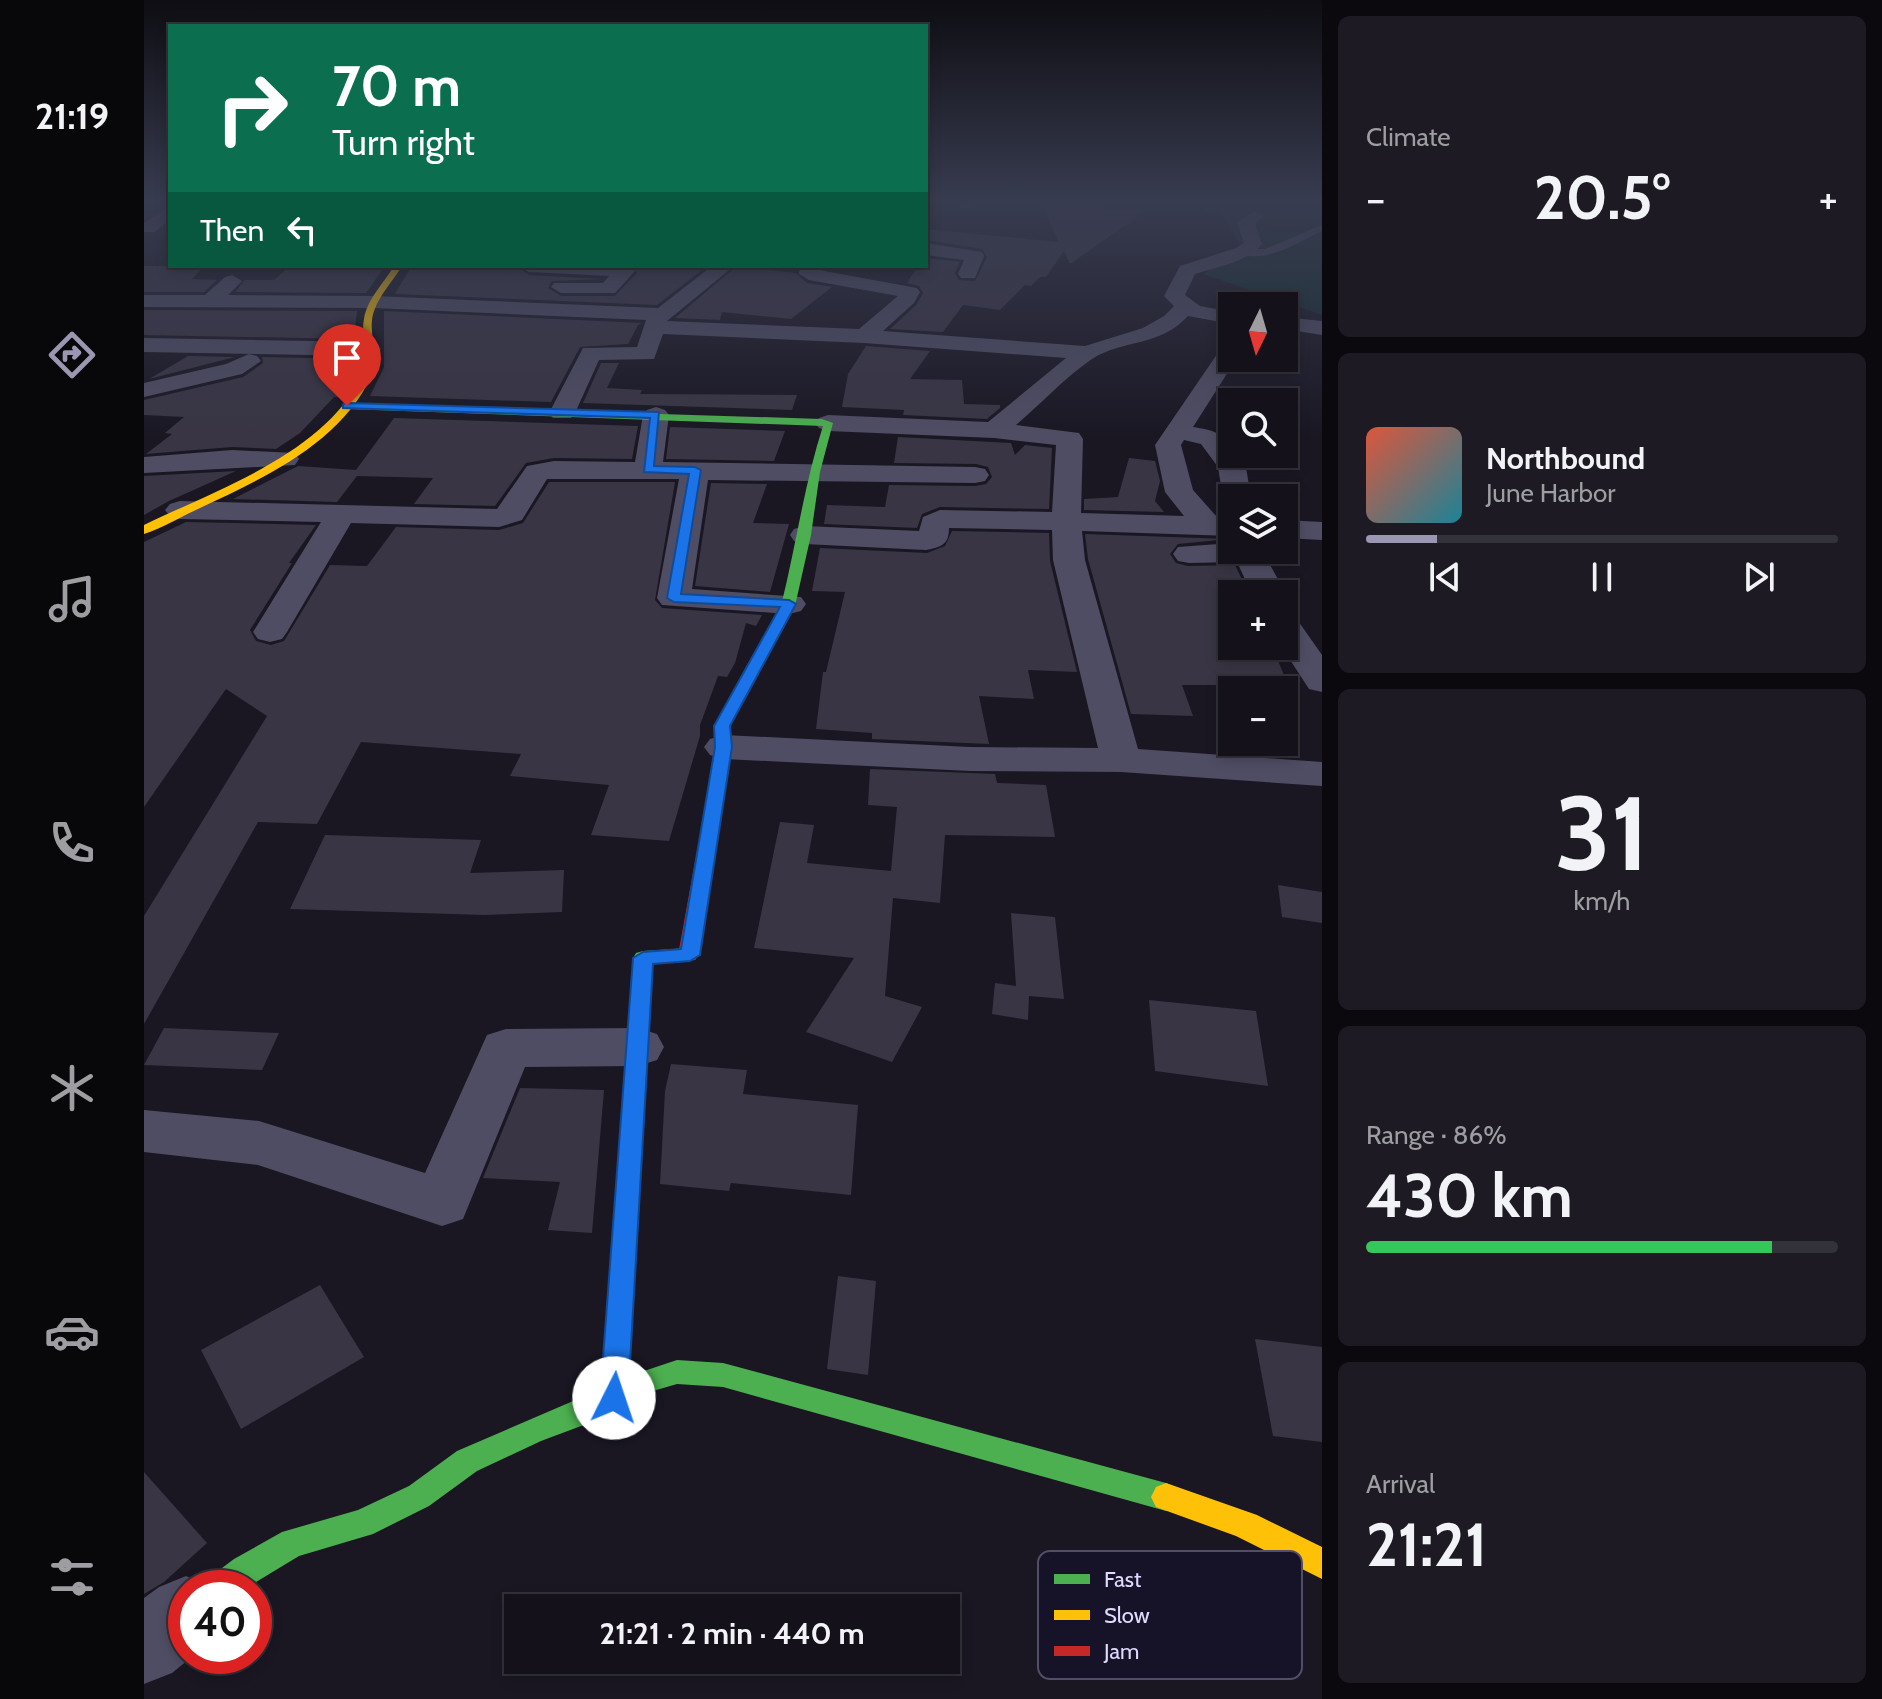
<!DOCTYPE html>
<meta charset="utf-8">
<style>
body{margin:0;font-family:Cabin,sans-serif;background:#1d1a23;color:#f1f3f6;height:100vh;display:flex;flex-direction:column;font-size:30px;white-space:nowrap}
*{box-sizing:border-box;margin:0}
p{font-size:26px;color:#9d9da2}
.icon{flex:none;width:44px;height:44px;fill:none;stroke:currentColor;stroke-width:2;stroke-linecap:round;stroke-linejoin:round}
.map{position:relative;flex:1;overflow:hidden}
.details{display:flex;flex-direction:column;gap:16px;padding:16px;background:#0b090e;width:560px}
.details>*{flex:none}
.hud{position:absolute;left:24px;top:24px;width:760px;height:244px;border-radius:0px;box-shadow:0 4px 12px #0003,0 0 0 2px #333139;background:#0b6e4f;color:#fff;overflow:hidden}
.needle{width:52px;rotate:185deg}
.fabs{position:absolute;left:1074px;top:292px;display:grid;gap:16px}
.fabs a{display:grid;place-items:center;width:80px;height:80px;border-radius:0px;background:#14111a;box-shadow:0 4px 12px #0003,0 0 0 2px #333139;font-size:40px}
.speed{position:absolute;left:24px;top:1570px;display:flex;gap:16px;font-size:40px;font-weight:700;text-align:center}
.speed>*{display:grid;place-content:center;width:104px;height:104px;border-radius:50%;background:#14111a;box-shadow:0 4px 12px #0003,0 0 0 2px #333139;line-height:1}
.speed .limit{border:12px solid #d22;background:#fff;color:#111}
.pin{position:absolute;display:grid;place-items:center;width:68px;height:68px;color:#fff;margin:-82px -34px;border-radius:50% 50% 50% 0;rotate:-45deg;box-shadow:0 0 8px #0007}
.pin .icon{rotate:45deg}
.me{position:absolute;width:88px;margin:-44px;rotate:4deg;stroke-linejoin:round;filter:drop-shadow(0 0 6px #0008)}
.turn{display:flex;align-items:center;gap:28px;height:168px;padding:0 32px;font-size:36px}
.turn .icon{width:104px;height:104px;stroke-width:2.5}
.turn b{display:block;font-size:56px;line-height:68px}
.then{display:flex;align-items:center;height:76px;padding:0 32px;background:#0003;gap:16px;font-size:30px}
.big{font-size:60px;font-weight:700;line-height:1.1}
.details .tile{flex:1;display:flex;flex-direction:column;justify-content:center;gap:12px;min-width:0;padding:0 28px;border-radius:12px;background:#1d1a23}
.details .dial{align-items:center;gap:0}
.dial b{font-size:104px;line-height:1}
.song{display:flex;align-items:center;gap:24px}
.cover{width:96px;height:96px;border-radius:12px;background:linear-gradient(135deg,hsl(10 70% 55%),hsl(190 70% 35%))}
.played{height:8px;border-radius:4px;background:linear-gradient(90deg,#9b96b1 15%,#333139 15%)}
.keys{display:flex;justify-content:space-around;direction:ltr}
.heat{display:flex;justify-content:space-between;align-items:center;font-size:44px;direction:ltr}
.charge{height:12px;border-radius:6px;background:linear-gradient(90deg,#34c759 86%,#333139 0)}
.trip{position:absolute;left:360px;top:1594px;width:456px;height:80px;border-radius:0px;background:#14111a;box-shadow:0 4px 12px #0003,0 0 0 2px #333139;font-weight:700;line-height:80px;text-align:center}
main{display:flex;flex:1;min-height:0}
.dock{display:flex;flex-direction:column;width:144px;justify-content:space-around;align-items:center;background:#08070a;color:#9d9da2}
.dock .icon{width:56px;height:56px}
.dock .current{color:#9b96b1}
.dock b{font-size:36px;color:#f1f3f6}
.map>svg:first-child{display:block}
</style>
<main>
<nav class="dock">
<b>21:19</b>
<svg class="icon current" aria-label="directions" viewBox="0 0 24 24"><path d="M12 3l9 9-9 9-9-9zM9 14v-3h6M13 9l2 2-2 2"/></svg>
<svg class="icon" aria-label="music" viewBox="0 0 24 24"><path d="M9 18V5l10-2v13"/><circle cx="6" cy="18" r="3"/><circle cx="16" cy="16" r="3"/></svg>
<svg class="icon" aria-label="phone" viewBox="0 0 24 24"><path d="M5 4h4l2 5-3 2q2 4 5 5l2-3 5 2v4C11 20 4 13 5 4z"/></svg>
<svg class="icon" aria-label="climate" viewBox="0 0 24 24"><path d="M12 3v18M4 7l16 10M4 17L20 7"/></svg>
<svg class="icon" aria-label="car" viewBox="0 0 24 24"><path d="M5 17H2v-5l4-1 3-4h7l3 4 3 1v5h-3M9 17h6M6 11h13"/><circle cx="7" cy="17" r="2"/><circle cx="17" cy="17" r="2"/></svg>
<svg class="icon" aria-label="filters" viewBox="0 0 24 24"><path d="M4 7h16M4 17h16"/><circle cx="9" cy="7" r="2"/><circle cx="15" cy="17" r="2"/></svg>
</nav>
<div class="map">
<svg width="1178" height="1699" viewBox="0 0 1178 1699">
<rect width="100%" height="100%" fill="#1a1723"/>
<path fill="#162e2f" d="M 1178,199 L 1178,315 L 1059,274 L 1099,250 L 1077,212 Z"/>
<path fill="#132648" d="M 1049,199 L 1178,199 L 1178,214 L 1062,212 Z"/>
<path fill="#393544" d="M 895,199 L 957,199 L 961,209 L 1003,210 L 926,264 L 920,251 L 902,277 L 896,277 L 887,286 L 881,285 L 856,310 L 819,305 L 799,332 L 746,329 L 772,305 L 779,293 L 775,286 L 763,283 L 774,266 L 782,266 L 782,258 L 816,262 L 811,273 L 815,280 L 831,281 L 843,257 L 838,249 L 782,240 L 782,229 L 915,242 Z
M 0,266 L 60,266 L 48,279 L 73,280 L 60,292 L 0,292 Z
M 146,266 L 241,266 L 222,293 L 91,292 L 101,280 L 130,280 Z
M 357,266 L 372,266 L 385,275 L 459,279 L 408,281 L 404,288 L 417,296 L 471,296 L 493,273 L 489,266 L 563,266 L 513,305 L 251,294 L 267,267 L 354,269 Z
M 593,266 L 652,273 L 663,283 L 688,287 L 647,319 L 578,312 L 576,320 L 531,318 Z
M 0,310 L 213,311 L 210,339 L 0,335 Z
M 240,311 L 498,323 L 494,325 L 484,344 L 436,347 L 407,402 L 226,396 L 240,367 Z
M 722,346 L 786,351 L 766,379 L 818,380 L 820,404 L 856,405 L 856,408 L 843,419 L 759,415 L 760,410 L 698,407 L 704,374 Z
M 44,356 L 91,357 L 5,379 Z
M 118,357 L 211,359 L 209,372 L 195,397 L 190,397 L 156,433 L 132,449 L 88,447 L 2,454 L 28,434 L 21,433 L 40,417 L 0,415 L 0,400 L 99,377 L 119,363 Z
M 457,363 L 475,363 L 463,388 L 498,390 L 496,394 L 653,395 L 648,410 L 439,403 Z
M 250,418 L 494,426 L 488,459 L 410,458 L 382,463 L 351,506 L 270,504 L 289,478 L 213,476 L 193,502 L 89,499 L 154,466 L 212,470 Z
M 526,427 L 641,431 L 630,461 L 522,459 Z
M 754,437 L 867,443 L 871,455 L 881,445 L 908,448 L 905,509 L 796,507 L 778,514 L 773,528 L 680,524 L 683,505 L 741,507 L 745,485 L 831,486 L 842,484 L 848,477 L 844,467 L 832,464 L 750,463 Z
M 985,458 L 1011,461 L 1016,481 L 1011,501 L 1020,512 L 940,510 L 940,499 L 974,497 Z
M 92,471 L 25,501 L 0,515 L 0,476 Z
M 405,482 L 531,482 L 511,600 L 518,608 L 618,615 L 612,626 L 602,623 L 591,663 L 583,677 L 574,676 L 556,725 L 556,736 L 525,841 L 447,835 L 465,785 L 366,776 L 377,754 L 217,742 L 173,824 L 114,822 L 0,1024 L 0,916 L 123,716 L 82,689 L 0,807 L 0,542 L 42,522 L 172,525 L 145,563 L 148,563 L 106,630 L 112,641 L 127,645 L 140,641 L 186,565 L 223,566 L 252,527 L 355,530 L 379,523 Z
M 567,483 L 623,484 L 609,523 L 645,524 L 626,592 L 551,586 Z
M 808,531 L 905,533 L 906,561 L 933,672 L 884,670 L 890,699 L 835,696 L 845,744 L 728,739 L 728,733 L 672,729 L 679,672 L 682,672 L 701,592 L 668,591 L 676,548 L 783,553 L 801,546 Z
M 941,534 L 1085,539 L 1034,544 L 1026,554 L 1032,563 L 1044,566 L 1091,565 L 1105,594 L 1088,594 L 1088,646 L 1128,646 L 1144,685 L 1038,685 L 1049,716 L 987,714 L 944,559 Z
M 726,769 L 851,774 L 853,783 L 902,785 L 911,837 L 801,835 L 796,903 L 749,898 L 741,996 L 778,1007 L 748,1062 L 662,1032 L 710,958 L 610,948 L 636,822 L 670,825 L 663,863 L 747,871 L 753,807 L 724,805 Z
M 181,835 L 337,840 L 326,873 L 420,870 L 418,912 L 341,915 L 146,909 Z
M 1134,885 L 1178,892 L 1178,923 L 1138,917 Z
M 867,913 L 911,917 L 920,999 L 885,996 L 884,1020 L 848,1014 L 851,983 L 872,986 Z
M 1005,1000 L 1112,1011 L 1124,1086 L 1011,1071 Z
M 20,1028 L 135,1033 L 118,1070 L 0,1065 Z
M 527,1064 L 603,1070 L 599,1094 L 714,1105 L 707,1195 L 587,1183 L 585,1191 L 516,1184 L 521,1091 Z
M 376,1088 L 460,1090 L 448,1233 L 404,1230 L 416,1182 L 339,1178 Z
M 694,1276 L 732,1281 L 724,1375 L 683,1369 Z
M 176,1285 L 220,1357 L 97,1429 L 57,1350 Z
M 1111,1339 L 1178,1347 L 1178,1442 L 1129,1436 Z
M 0,1472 L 63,1543 L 20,1582 L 0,1594 Z"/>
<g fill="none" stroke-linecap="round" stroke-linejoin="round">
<path fill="#4f4d63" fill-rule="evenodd" d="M 1178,225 L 1178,231 C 1155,242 1118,266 1094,252 L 1099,249 L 1121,249 Z"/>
<path fill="#4f4d63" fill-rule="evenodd" d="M 814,199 L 830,199 L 831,205 L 829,208 L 817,208 Z
M 26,206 L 26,219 L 11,232 L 0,232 L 0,223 Z
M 1111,211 L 1119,216 L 1111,224 L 1118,244 C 1103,262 1073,267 1051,274 L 1041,295 L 1056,306 L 1088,312 L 1088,324 L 1044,316 C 1016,347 979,339 948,359 C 921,377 897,404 872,425 L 935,433 L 939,439 L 937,513 L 1040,516 L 1021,492 L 1011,445 L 1080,344 L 1088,342 L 1088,358 L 1093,358 L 1049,427 C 1068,430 1084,433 1088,454 L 1092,454 L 1102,467 L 1107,498 L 1088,498 L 1088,505 L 1083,504 L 1079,498 L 1074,467 L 1057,444 L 1040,440 L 1037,445 L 1049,490 L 1073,517 L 1088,518 L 1088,536 L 938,531 L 941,560 L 994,749 L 1178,762 L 1178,786 L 977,772 L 826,771 L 580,759 L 566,755 L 560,747 L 566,739 L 580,735 L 826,747 L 954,748 L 909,560 L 908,530 L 805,528 C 805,545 797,547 782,550 L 661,544 L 650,541 L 646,535 L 650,529 L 661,526 L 775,531 L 779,517 L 796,510 L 908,512 L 912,445 L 850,438 L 684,431 L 675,428 L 671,423 L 675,418 L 684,415 L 844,422 L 922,358 L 720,343 L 519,334 L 510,359 L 455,360 L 431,413 L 427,418 L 409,418 L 405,413 L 439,348 L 493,347 L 502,320 L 230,308 L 0,307 L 0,295 L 61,295 L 81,277 L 88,275 L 98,281 L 84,295 L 230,296 L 514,308 L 568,266 L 590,266 L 523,321 L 715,329 L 754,296 L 665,280 L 655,274 L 656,266 L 676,266 L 675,270 L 773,288 L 776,292 L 770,303 L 739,331 L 941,346 L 999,328 L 1020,316 L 1030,306 L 1020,296 L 1036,266 L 1092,248 L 1100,243 L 1093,222 Z
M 782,243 L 838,252 L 840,256 L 831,278 L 817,278 L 814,274 L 820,260 L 782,255 Z
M 375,266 L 484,266 L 491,271 L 471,293 L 417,293 L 407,287 L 410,283 L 459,283 L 465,276 L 385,272 Z
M 1140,317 L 1178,321 L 1178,335 L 1140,329 Z
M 0,338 L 226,342 L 234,344 L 237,349 L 234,354 L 226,356 L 0,352 Z
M 105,354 L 113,356 L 117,361 L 98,374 L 0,397 L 0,383 L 82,364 Z
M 512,407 L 521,410 L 525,415 L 519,462 L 831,467 L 841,469 L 845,475 L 841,481 L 831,483 L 564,480 L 548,589 L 657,597 L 662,604 L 657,611 L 645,614 L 518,605 L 513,598 L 535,479 L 403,479 L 378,520 L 355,527 L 207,523 L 143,632 L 138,639 L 126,642 L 114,639 L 109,632 L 177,522 L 36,519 L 26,516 L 21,510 L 26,504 L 36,501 L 353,509 L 383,466 L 410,461 L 491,462 L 499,415 L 503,410 Z
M 88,450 L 151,453 L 155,459 L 151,465 L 0,473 L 0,457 Z
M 1140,520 L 1178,522 L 1178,540 L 1140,538 Z
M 1088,543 L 1088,550 L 1118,550 L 1142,594 L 1140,596 L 1108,594 L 1093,562 L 1045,563 L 1034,561 L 1029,554 L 1034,547 Z
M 1140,615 L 1152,618 L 1178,655 L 1178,692 L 1165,689 L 1137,646 L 1140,646 Z
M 494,1028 L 513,1034 L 520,1047 L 513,1060 L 494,1066 L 381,1067 L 319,1219 L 298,1226 L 114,1165 L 0,1152 L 0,1110 L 115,1121 L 281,1173 L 343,1035 L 362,1029 Z
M 42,1576 L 70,1588 L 42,1588 L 42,1656 L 49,1656 L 28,1673 L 0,1684 L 0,1598 L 15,1587 Z"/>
<path fill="#4caf50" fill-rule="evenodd" d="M 199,404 L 678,419 L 689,423 L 676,472 L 667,535 L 651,606 L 644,610 L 637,606 C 652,546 660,485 679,426 L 203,409 L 198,406 Z
M 544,948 L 551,950 L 554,955 L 551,960 L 509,964 L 485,1376 L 533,1360 L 579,1363 L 1022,1483 L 1032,1487 L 1037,1497 L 1032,1507 L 1022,1511 L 579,1387 L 533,1384 L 509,1391 L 445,1423 L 397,1441 L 333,1471 L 285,1506 L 229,1534 L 155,1556 L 102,1588 L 62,1588 L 66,1577 L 90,1559 L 138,1532 L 214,1510 L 265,1486 L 313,1451 L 457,1389 L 489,958 L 492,953 L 499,951 Z"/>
<path fill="#ffc107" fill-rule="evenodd" d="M 250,266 L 258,266 C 248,283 231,299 228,320 C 226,338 235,357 228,375 C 197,443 120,478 56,508 C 38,516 19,528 0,534 L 0,525 C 72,490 184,452 218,374 C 226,357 216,337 220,319 C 223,299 240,283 250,266 Z
M 1022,1483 L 1113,1515 L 1178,1547 L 1178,1579 L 1092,1536 L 1012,1507 L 1007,1497 L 1012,1487 Z"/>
<path fill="#c62828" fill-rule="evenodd" d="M 644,602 L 651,606 L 586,726 L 588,747 L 554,955 L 551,960 L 537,960 L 534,955 L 572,747 L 570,726 L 637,606 Z"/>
</g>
<linearGradient id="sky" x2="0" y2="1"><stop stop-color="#0e0d13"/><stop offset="0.46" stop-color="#383c50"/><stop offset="1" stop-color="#383c50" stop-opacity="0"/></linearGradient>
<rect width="1178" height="437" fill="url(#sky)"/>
<path fill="#1a73e8" stroke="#114b97" stroke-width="2" d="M 203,403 L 515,412 L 510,466 L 551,467 L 557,470 L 537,594 L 645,600 L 652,604 L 586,726 L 588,747 L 556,955 L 546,961 L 509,964 L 484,1398 L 480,1407 L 470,1411 L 460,1407 L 456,1398 L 489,958 L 499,952 L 537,949 L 571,747 L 570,726 L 636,607 L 530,602 L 523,598 L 545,474 L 500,472 L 506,418 L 199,408 L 199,404 Z"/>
<rect x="894" y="1551" width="264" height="128" rx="12" fill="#161228" stroke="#534e68" stroke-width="2"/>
<rect x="910" y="1574" width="36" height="10" fill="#4caf50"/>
<rect x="910" y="1610" width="36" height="10" fill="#ffc107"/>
<rect x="910" y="1646" width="36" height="10" fill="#c62828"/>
<g font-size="22" fill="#e0dbfd">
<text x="960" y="1587">Fast</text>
<text x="960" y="1623">Slow</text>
<text x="960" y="1659">Jam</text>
</g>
</svg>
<div class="fabs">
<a><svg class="needle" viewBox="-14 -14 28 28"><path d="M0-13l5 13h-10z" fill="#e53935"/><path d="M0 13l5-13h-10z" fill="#9d9da2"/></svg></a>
<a><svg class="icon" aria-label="search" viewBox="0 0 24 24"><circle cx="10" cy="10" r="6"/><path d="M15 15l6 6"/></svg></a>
<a><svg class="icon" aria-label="layers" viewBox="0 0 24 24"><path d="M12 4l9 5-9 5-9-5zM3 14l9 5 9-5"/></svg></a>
<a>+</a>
<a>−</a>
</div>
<div class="speed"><div class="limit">40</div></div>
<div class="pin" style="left:203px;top:406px;background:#d93025"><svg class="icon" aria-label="arrive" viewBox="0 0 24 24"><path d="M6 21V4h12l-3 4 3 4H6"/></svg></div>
<svg class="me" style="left:470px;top:1398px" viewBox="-20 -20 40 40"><circle r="19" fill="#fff"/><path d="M0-13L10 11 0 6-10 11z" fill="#1a73e8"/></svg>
<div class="trip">21:21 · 2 min · 440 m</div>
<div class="hud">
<div class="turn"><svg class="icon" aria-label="right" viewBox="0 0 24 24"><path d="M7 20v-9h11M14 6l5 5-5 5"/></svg><div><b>70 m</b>Turn right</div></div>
<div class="then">Then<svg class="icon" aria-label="left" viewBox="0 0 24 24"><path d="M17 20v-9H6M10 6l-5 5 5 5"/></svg></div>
</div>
</div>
<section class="details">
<div class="tile"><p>Climate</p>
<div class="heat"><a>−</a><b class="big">20.5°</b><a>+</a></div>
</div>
<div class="tile">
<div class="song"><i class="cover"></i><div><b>Northbound</b><p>June Harbor</p></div></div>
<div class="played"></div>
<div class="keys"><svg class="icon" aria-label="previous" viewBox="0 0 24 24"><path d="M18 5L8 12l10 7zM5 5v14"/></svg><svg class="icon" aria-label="pause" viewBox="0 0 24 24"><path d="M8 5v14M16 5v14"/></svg><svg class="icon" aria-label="next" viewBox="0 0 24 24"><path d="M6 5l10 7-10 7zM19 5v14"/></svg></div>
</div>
<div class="tile dial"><b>31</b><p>km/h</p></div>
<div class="tile"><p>Range · 86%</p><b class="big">430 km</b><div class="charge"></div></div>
<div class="tile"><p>Arrival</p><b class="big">21:21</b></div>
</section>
</main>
